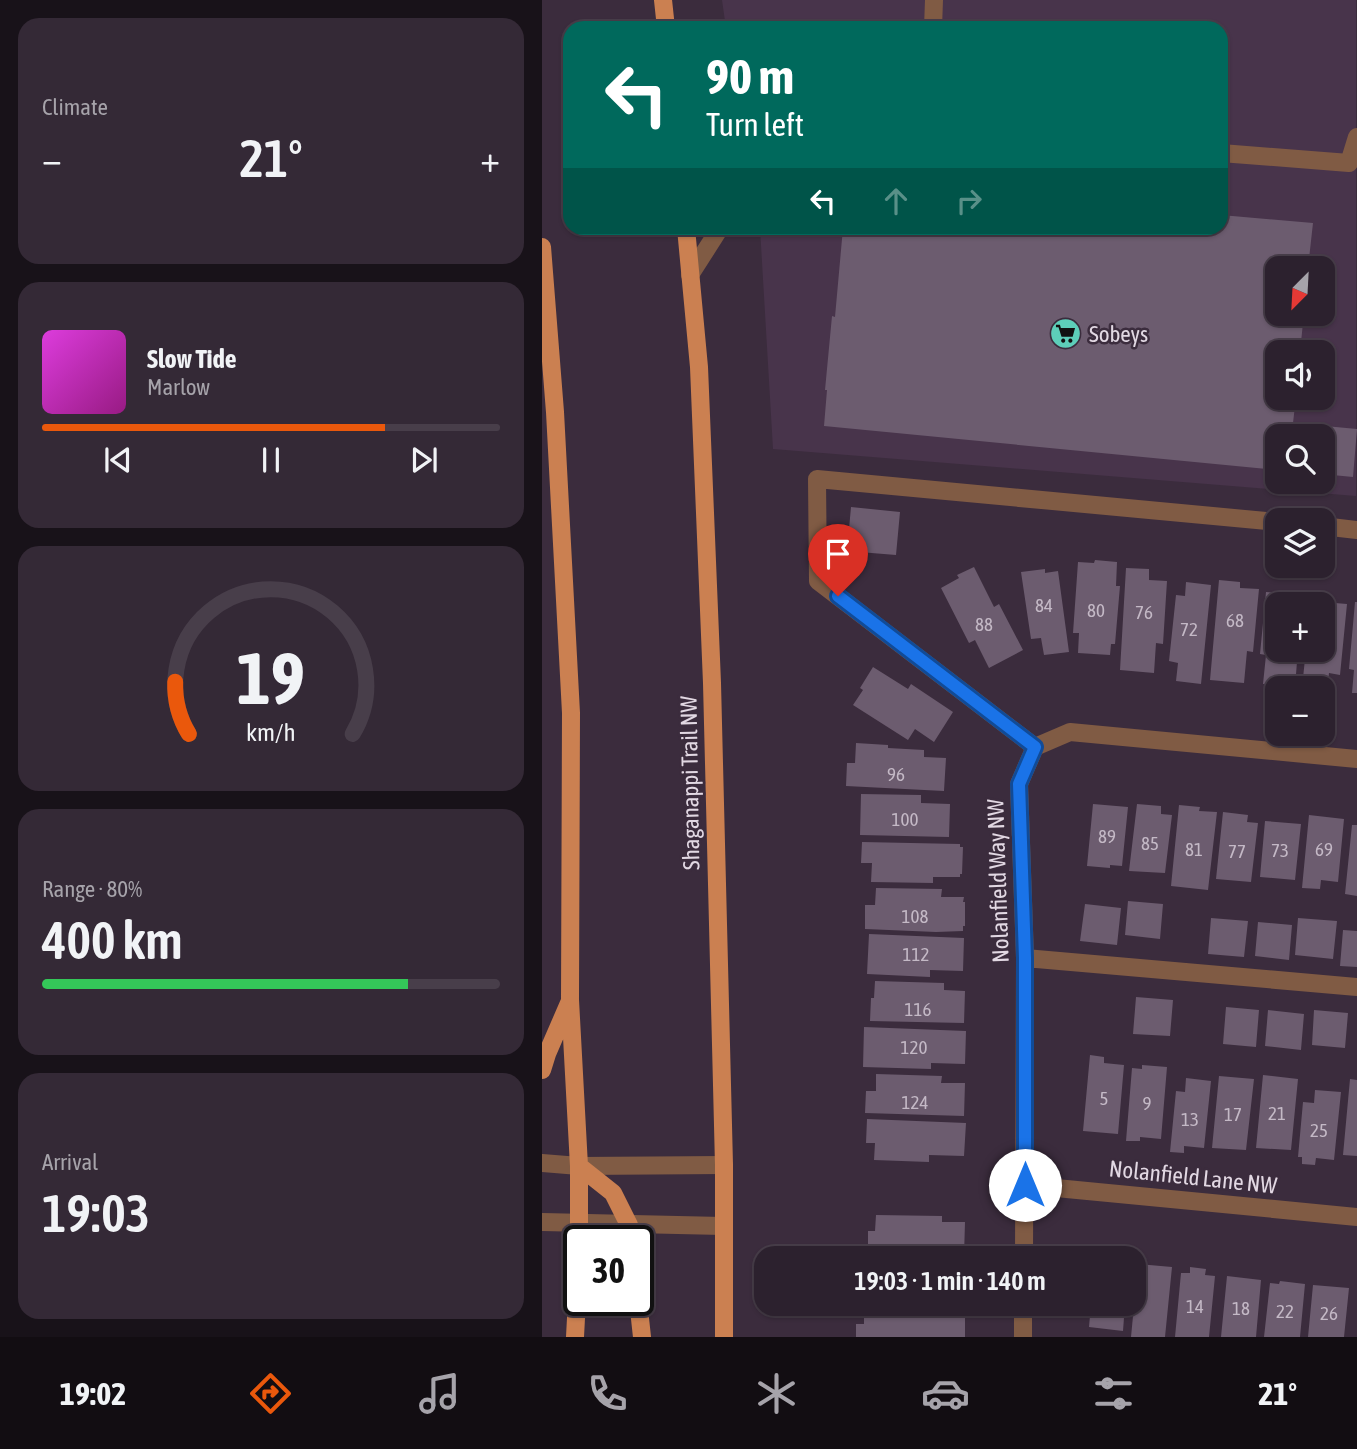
<!DOCTYPE html>
<meta charset="utf-8">
<style>
body{margin:0;font-family:"Asap Condensed",sans-serif;background:#342936;color:#f1f3f6;height:100vh;display:flex;flex-direction:column;font-size:26px;white-space:nowrap}
*{box-sizing:border-box;margin:0}
p{font-size:23px;color:#a6a3aa}
.icon{flex:none;width:38px;height:38px;fill:none;stroke:currentColor;stroke-width:2;stroke-linecap:round;stroke-linejoin:round}
.map{position:relative;flex:1;overflow:hidden}
.side{display:flex;flex-direction:column;gap:18px;padding:18px;background:#181219;width:542px}
.side>*{flex:none}
.guide{position:absolute;left:21px;top:21px;width:665px;height:214px;border-radius:21px;box-shadow:0 2px 5px #0004,0 0 0 2px #483e4a;background:#00695c;color:#fff;overflow:hidden}
.needle{width:46px;rotate:204deg}
.buttons{position:absolute;left:723px;top:256px;display:grid;gap:14px}
.buttons a{display:grid;place-items:center;width:70px;height:70px;border-radius:14px;background:#2c212e;box-shadow:0 2px 5px #0004,0 0 0 2px #483e4a;font-size:35px}
.speed{position:absolute;left:21px;top:1225px;display:flex;gap:14px;font-size:35px;font-weight:700;text-align:center}
.speed>*{display:grid;place-content:center;width:91px;height:91px;border-radius:50%;background:#2c212e;box-shadow:0 2px 5px #0004,0 0 0 2px #483e4a;line-height:1}
.speed .limit{border:4px solid #111;border-radius:10px;background:#fff;color:#111}
.pin{position:absolute;display:grid;place-items:center;width:60px;height:60px;color:#fff;margin:-72px -30px;border-radius:50% 50% 50% 0;rotate:-45deg;box-shadow:0 0 7px #0007}
.pin .icon{rotate:45deg}
.me{position:absolute;width:77px;margin:-38px;rotate:0deg;stroke-linejoin:round;filter:drop-shadow(0 0 5px #0008)}
.turn{display:flex;align-items:center;gap:24px;height:147px;padding:0 28px;font-size:32px}
.turn .icon{width:91px;height:91px;stroke-width:2.5}
.turn b{display:block;font-size:49px;line-height:60px}
.lanes{display:flex;align-items:center;height:66px;padding:0 28px;background:#0003;justify-content:center;gap:35px;direction:ltr}
.lanes .off{opacity:.35}
.big{font-size:52px;font-weight:600;line-height:1.1}
.side .widget{flex:1;display:flex;flex-direction:column;justify-content:center;gap:10px;min-width:0;padding:0 24px;border-radius:21px;background:#342936}
.side .dial{align-items:center;gap:0}
.dial svg{height:182px;overflow:visible;fill:none;stroke:#483e4a;stroke-width:7;stroke-linecap:round;text-anchor:middle}
.dial text{fill:#f1f3f6;stroke:none}
.song{display:flex;align-items:center;gap:21px}
.cover{width:84px;height:84px;border-radius:10px;background:linear-gradient(135deg,hsl(300 70% 55%),hsl(310 70% 35%))}
.played{height:7px;border-radius:4px;background:linear-gradient(90deg,#ea580c 75%,#483e4a 75%)}
.keys{display:flex;justify-content:space-around;direction:ltr}
.heat{display:flex;justify-content:space-between;align-items:center;font-size:38px;direction:ltr}
.charge{height:10px;border-radius:5px;background:linear-gradient(90deg,#34c759 80%,#483e4a 0)}
.trip{position:absolute;left:212px;top:1246px;width:392px;height:70px;border-radius:21px;background:#2c212e;box-shadow:0 2px 5px #0004,0 0 0 2px #483e4a;font-weight:600;line-height:70px;text-align:center}
.tab-bar{display:flex;height:112px;justify-content:space-around;align-items:center;background:#120d12;color:#a6a3aa}
.tab-bar .icon{width:49px;height:49px}
.tab-bar .active{color:#ea580c}
.tab-bar b{font-size:32px;color:#f1f3f6}
main{display:flex;flex:1;min-height:0}
.map>svg:first-child{display:block}
</style>
<main>
<section class="side">
<div class="widget"><p>Climate</p>
<div class="heat"><a>−</a><b class="big">21°</b><a>+</a></div>
</div>
<div class="widget">
<div class="song"><i class="cover"></i><div><b>Slow Tide</b><p>Marlow</p></div></div>
<div class="played"></div>
<div class="keys"><svg class="icon" aria-label="previous" viewBox="0 0 24 24"><path d="M18 5L8 12l10 7zM5 5v14"/></svg><svg class="icon" aria-label="pause" viewBox="0 0 24 24"><path d="M8 5v14M16 5v14"/></svg><svg class="icon" aria-label="next" viewBox="0 0 24 24"><path d="M6 5l10 7-10 7zM19 5v14"/></svg></div>
</div>
<div class="widget dial"><svg viewBox="0 0 100 80">
<path d="M14 69A42 42 0 1 1 86 69"/>
<path d="M14 69A42 42 0 0 1 8 46" stroke="#ea580c"/>
<text x="50" y="56" font-size="32" font-weight="700">19</text>
<text x="50" y="72" font-size="11">km/h</text>
</svg></div>
<div class="widget"><p>Range · 80%</p><b class="big">400 km</b><div class="charge"></div></div>
<div class="widget"><p>Arrival</p><b class="big">19:03</b></div>
</section>
<div class="map">
<svg width="815" height="1337" viewBox="0 0 815 1337">
<rect width="100%" height="100%" fill="#3b2c3d"/>
<path fill="#48344b" fill-rule="evenodd" d="M 180,0 L 814,0 L 814,496 L 231,449 L 218,228 L 679,228 L 679,28 L 184,28 ZM 735,268 L 780,268 L 780,313 L 735,313 ZM 735,352 L 780,352 L 780,397 L 735,397 ZM 735,436 L 780,436 L 780,481 L 735,481 Z"/>
<path fill="#6c5c6f" d="M 679,215 L 771,223 L 766,268 L 735,268 L 735,313 L 762,313 L 758,352 L 735,352 L 735,397 L 754,397 L 751,423 L 815,429 L 811,477 L 780,474 L 780,436 L 735,436 L 735,470 L 282,426 L 285,390 L 283,390 L 290,316 L 293,317 L 301,228 L 679,228 Z
M 309,507 L 358,512 L 354,555 L 305,551 Z
M 553,560 L 575,562 L 574,586 L 578,586 L 573,644 L 569,644 L 568,655 L 536,653 L 537,633 L 531,633 L 536,562 L 552,563 Z
M 432,567 L 452,607 L 457,604 L 481,650 L 447,668 L 433,640 L 427,643 L 399,588 L 417,578 L 415,575 Z
M 584,568 L 607,569 L 607,580 L 625,581 L 621,644 L 614,643 L 612,673 L 578,670 Z
M 503,569 L 503,573 L 516,571 L 527,652 L 502,655 L 499,638 L 489,639 L 479,572 Z
M 677,580 L 698,582 L 698,588 L 717,589 L 711,652 L 705,651 L 702,683 L 668,680 Z
M 644,582 L 669,585 L 659,684 L 634,681 L 636,663 L 627,661 L 634,595 L 643,596 Z
M 724,592 L 748,594 L 747,600 L 761,601 L 761,604 L 735,604 L 735,649 L 756,649 L 753,687 L 721,684 L 724,655 L 718,654 Z
M 781,602 L 805,604 L 798,675 L 787,673 L 785,690 L 780,690 L 780,688 L 760,688 L 764,649 L 780,649 Z
M 813,602 L 815,602 L 815,693 L 810,693 L 812,670 L 807,669 Z
M 331,667 L 366,689 L 369,684 L 411,712 L 392,742 L 373,729 L 366,740 L 311,705 L 321,690 L 318,688 Z
M 314,743 L 346,745 L 346,748 L 382,750 L 382,757 L 404,758 L 402,791 L 304,786 L 305,763 L 313,763 Z
M 319,794 L 379,795 L 379,803 L 408,804 L 407,837 L 318,835 Z
M 551,804 L 586,807 L 580,866 L 568,865 L 568,868 L 545,866 Z
M 595,804 L 619,806 L 619,814 L 630,815 L 623,873 L 587,871 Z
M 637,805 L 658,807 L 657,811 L 675,812 L 666,890 L 629,886 Z
M 681,812 L 706,815 L 705,822 L 716,823 L 709,882 L 674,879 Z
M 767,815 L 802,819 L 796,882 L 779,880 L 778,889 L 760,888 Z
M 723,821 L 759,824 L 753,880 L 718,877 Z
M 810,825 L 815,825 L 815,896 L 803,894 Z
M 320,842 L 418,844 L 418,847 L 421,847 L 420,874 L 418,874 L 418,877 L 391,877 L 391,883 L 329,882 L 330,863 L 319,863 Z
M 334,888 L 400,889 L 399,897 L 422,897 L 421,902 L 423,902 L 423,926 L 421,926 L 421,931 L 394,932 L 323,929 L 323,905 L 333,905 Z
M 586,901 L 621,904 L 618,939 L 583,935 Z
M 543,904 L 579,908 L 575,945 L 538,941 Z
M 669,918 L 706,921 L 702,957 L 666,954 Z
M 756,918 L 795,921 L 791,959 L 753,955 Z
M 716,922 L 750,925 L 747,960 L 713,956 Z
M 801,930 L 815,931 L 815,967 L 798,966 Z
M 327,934 L 422,938 L 421,971 L 388,970 L 388,977 L 325,974 Z
M 333,981 L 402,983 L 402,990 L 423,991 L 422,1023 L 328,1021 L 329,998 L 332,998 Z
M 594,997 L 631,1000 L 628,1036 L 591,1034 Z
M 684,1007 L 717,1010 L 714,1047 L 681,1044 Z
M 726,1010 L 762,1014 L 759,1050 L 723,1046 Z
M 772,1010 L 806,1013 L 803,1048 L 770,1045 Z
M 322,1027 L 424,1031 L 423,1064 L 389,1063 L 389,1069 L 321,1067 Z
M 548,1055 L 562,1057 L 562,1063 L 582,1065 L 576,1134 L 541,1131 Z
M 600,1065 L 625,1067 L 619,1139 L 598,1137 L 598,1141 L 584,1141 L 590,1068 L 600,1069 Z
M 334,1074 L 400,1076 L 399,1083 L 423,1083 L 422,1116 L 323,1113 L 324,1091 L 334,1091 Z
M 721,1075 L 756,1079 L 749,1150 L 714,1148 Z
M 677,1076 L 712,1079 L 704,1150 L 670,1148 Z
M 644,1078 L 669,1081 L 662,1148 L 642,1146 L 642,1153 L 628,1152 L 634,1091 L 643,1092 Z
M 808,1079 L 815,1080 L 815,1156 L 801,1155 Z
M 773,1090 L 799,1092 L 792,1160 L 774,1158 L 773,1165 L 760,1164 L 760,1157 L 756,1157 L 761,1102 L 772,1103 Z
M 325,1119 L 424,1123 L 422,1156 L 387,1155 L 387,1162 L 332,1160 L 333,1143 L 324,1143 Z
M 334,1215 L 400,1216 L 400,1222 L 423,1222 L 422,1256 L 326,1254 L 326,1231 L 333,1231 Z
M 596,1264 L 630,1267 L 623,1337 L 589,1337 Z
M 648,1267 L 664,1269 L 663,1275 L 673,1276 L 667,1337 L 633,1337 L 639,1273 L 648,1273 Z
M 685,1276 L 719,1280 L 714,1337 L 679,1337 Z
M 738,1281 L 763,1284 L 758,1337 L 722,1337 L 728,1283 L 737,1284 Z
M 771,1285 L 807,1288 L 802,1337 L 766,1337 Z
M 549,1304 L 583,1304 L 581,1331 L 547,1327 Z
M 322,1308 L 395,1309 L 395,1316 L 423,1316 L 423,1337 L 314,1337 L 314,1324 L 322,1324 Z"/>
<g fill="none" stroke-linecap="round" stroke-linejoin="round">
<path stroke="#805b44" stroke-width="18" d="M 391,28 L 392,0
M 679,153 L 807,163 L 815,137
M 148,275 L 178,228
M 780,526 L 815,530
M 493,747 L 276,581 L 275,479 L 735,522
M 483,958 L 815,987
M 0,1163 L 37,1166 L 182,1165
M 483,1185 L 815,1217
M 0,1222 L 181,1226
M 482,1258 L 483,958 L 477,784 L 493,747 L 528,732 L 815,759
M 481,1337 L 481,1304"/>
<path stroke="#cb8051" stroke-width="18" d="M 121,0 L 124,28
M 144,228 L 157,367 L 170,683 L 182,1165 L 182,1337
M 0,247 L 13,412 L 29,713 L 28,1000 L 37,1166 L 37,1241
M 0,1070 L 5,1054 L 27,1003
M 37,1166 L 71,1193 L 87,1225 L 89,1241
M 96,1300 L 100,1337
M 33,1337 L 37,1261"/>
</g>
<g fill="none" stroke-linecap="round" stroke-linejoin="round">
<defs>
<path id="route" d="M 296,596 L 493,747 L 477,784 L 483,958 L 483,1185"/>
</defs>
<use href="#route" stroke="#114b97" stroke-width="18"/>
<use href="#route" stroke="#1a73e8" stroke-width="12"/>
</g>
<defs>
<symbol id="supermarket-disc" viewBox="-11 -11 22 22"><circle r="9.5" fill="#5dceb9" stroke="#3b2c3d"/><path d="M-6-5.5h2.5l.6 2H6L4.5 2H-2.5L-4.4-4H-6ZM-1.5 3.2a1.3 1.3 0 1 0 .1 0ZM3 3.2a1.3 1.3 0 1 0 .1 0Z" fill="#111"/></symbol>
</defs>
<g fill-rule="evenodd">
<use href="#supermarket-disc" x="506" y="316" width="35" height="35"/>
</g>
<g text-anchor="middle" stroke-width="5" stroke-linejoin="round" paint-order="stroke">
<g font-size="19" fill="#c4b9c6">
<text x="502" y="612">84</text>
<text x="554" y="617">80</text>
<text x="602" y="619">76</text>
<text x="693" y="627">68</text>
<text x="442" y="631">88</text>
<text x="647" y="636">72</text>
<text x="354" y="781">96</text>
<text x="363" y="826">100</text>
<text x="565" y="843">89</text>
<text x="608" y="850">85</text>
<text x="652" y="856">81</text>
<text x="782" y="856">69</text>
<text x="738" y="857">73</text>
<text x="695" y="858">77</text>
<text x="373" y="923">108</text>
<text x="374" y="961">112</text>
<text x="376" y="1016">116</text>
<text x="372" y="1054">120</text>
<text x="562" y="1105">5</text>
<text x="373" y="1109">124</text>
<text x="605" y="1110">9</text>
<text x="735" y="1120">21</text>
<text x="691" y="1121">17</text>
<text x="648" y="1126">13</text>
<text x="777" y="1137">25</text>
<text x="653" y="1313">14</text>
<text x="699" y="1315">18</text>
<text x="743" y="1318">22</text>
<text x="787" y="1320">26</text>
</g>
<g font-size="23" fill="#e2d8e3" stroke="#3b2c3d" text-anchor="start">
<text x="547" y="342">Sobeys</text>
</g>
<g font-size="23" fill="#e2d8e3" stroke="#3b2c3d">
<text transform="translate(148 783) rotate(-91)" y="8">Shaganappi Trail NW</text>
<text transform="translate(456 881) rotate(-92)" y="8">Nolanfield Way NW</text>
<text transform="translate(651 1177) rotate(6)" y="8">Nolanfield Lane NW</text>
</g>
</g>
</svg>
<div class="buttons">
<a><svg class="needle" viewBox="-14 -14 28 28"><path d="M0-13l5 13h-10z" fill="#e53935"/><path d="M0 13l5-13h-10z" fill="#a6a3aa"/></svg></a>
<a><svg class="icon" aria-label="sound" viewBox="0 0 24 24"><path d="M4 9h4l5-4v14l-5-4H4zM17 9q2 3 0 6"/></svg></a>
<a><svg class="icon" aria-label="search" viewBox="0 0 24 24"><circle cx="10" cy="10" r="6"/><path d="M15 15l6 6"/></svg></a>
<a><svg class="icon" aria-label="layers" viewBox="0 0 24 24"><path d="M12 4l9 5-9 5-9-5zM3 14l9 5 9-5"/></svg></a>
<a>+</a>
<a>−</a>
</div>
<div class="speed"><div class="limit">30</div></div>
<div class="pin" style="left:296px;top:596px;background:#d93025"><svg class="icon" aria-label="arrive" viewBox="0 0 24 24"><path d="M6 21V4h12l-3 4 3 4H6"/></svg></div>
<svg class="me" style="left:483px;top:1185px" viewBox="-20 -20 40 40"><circle r="19" fill="#fff"/><path d="M0-13L10 11 0 6-10 11z" fill="#1a73e8"/></svg>
<div class="trip">19:03 · 1 min · 140 m</div>
<div class="guide">
<div class="turn"><svg class="icon" aria-label="left" viewBox="0 0 24 24"><path d="M17 20v-9H6M10 6l-5 5 5 5"/></svg><div><b>90 m</b>Turn left</div></div>
<div class="lanes"><svg class="icon" aria-label="left" viewBox="0 0 24 24"><path d="M17 20v-9H6M10 6l-5 5 5 5"/></svg><svg class="icon off" aria-label="ahead" viewBox="0 0 24 24"><path d="M12 20V5M6 11l6-6 6 6"/></svg><svg class="icon off" aria-label="right" viewBox="0 0 24 24"><path d="M7 20v-9h11M14 6l5 5-5 5"/></svg></div>
</div>
</div>
</main>
<nav class="tab-bar">
<b>19:02</b>
<svg class="icon active" aria-label="directions" viewBox="0 0 24 24"><path d="M12 3l9 9-9 9-9-9zM9 14v-3h6M13 9l2 2-2 2"/></svg>
<svg class="icon" aria-label="music" viewBox="0 0 24 24"><path d="M9 18V5l10-2v13"/><circle cx="6" cy="18" r="3"/><circle cx="16" cy="16" r="3"/></svg>
<svg class="icon" aria-label="phone" viewBox="0 0 24 24"><path d="M5 4h4l2 5-3 2q2 4 5 5l2-3 5 2v4C11 20 4 13 5 4z"/></svg>
<svg class="icon" aria-label="climate" viewBox="0 0 24 24"><path d="M12 3v18M4 7l16 10M4 17L20 7"/></svg>
<svg class="icon" aria-label="car" viewBox="0 0 24 24"><path d="M5 17H2v-5l4-1 3-4h7l3 4 3 1v5h-3M9 17h6M6 11h13"/><circle cx="7" cy="17" r="2"/><circle cx="17" cy="17" r="2"/></svg>
<svg class="icon" aria-label="filters" viewBox="0 0 24 24"><path d="M4 7h16M4 17h16"/><circle cx="9" cy="7" r="2"/><circle cx="15" cy="17" r="2"/></svg>
<b>21°</b>
</nav>
